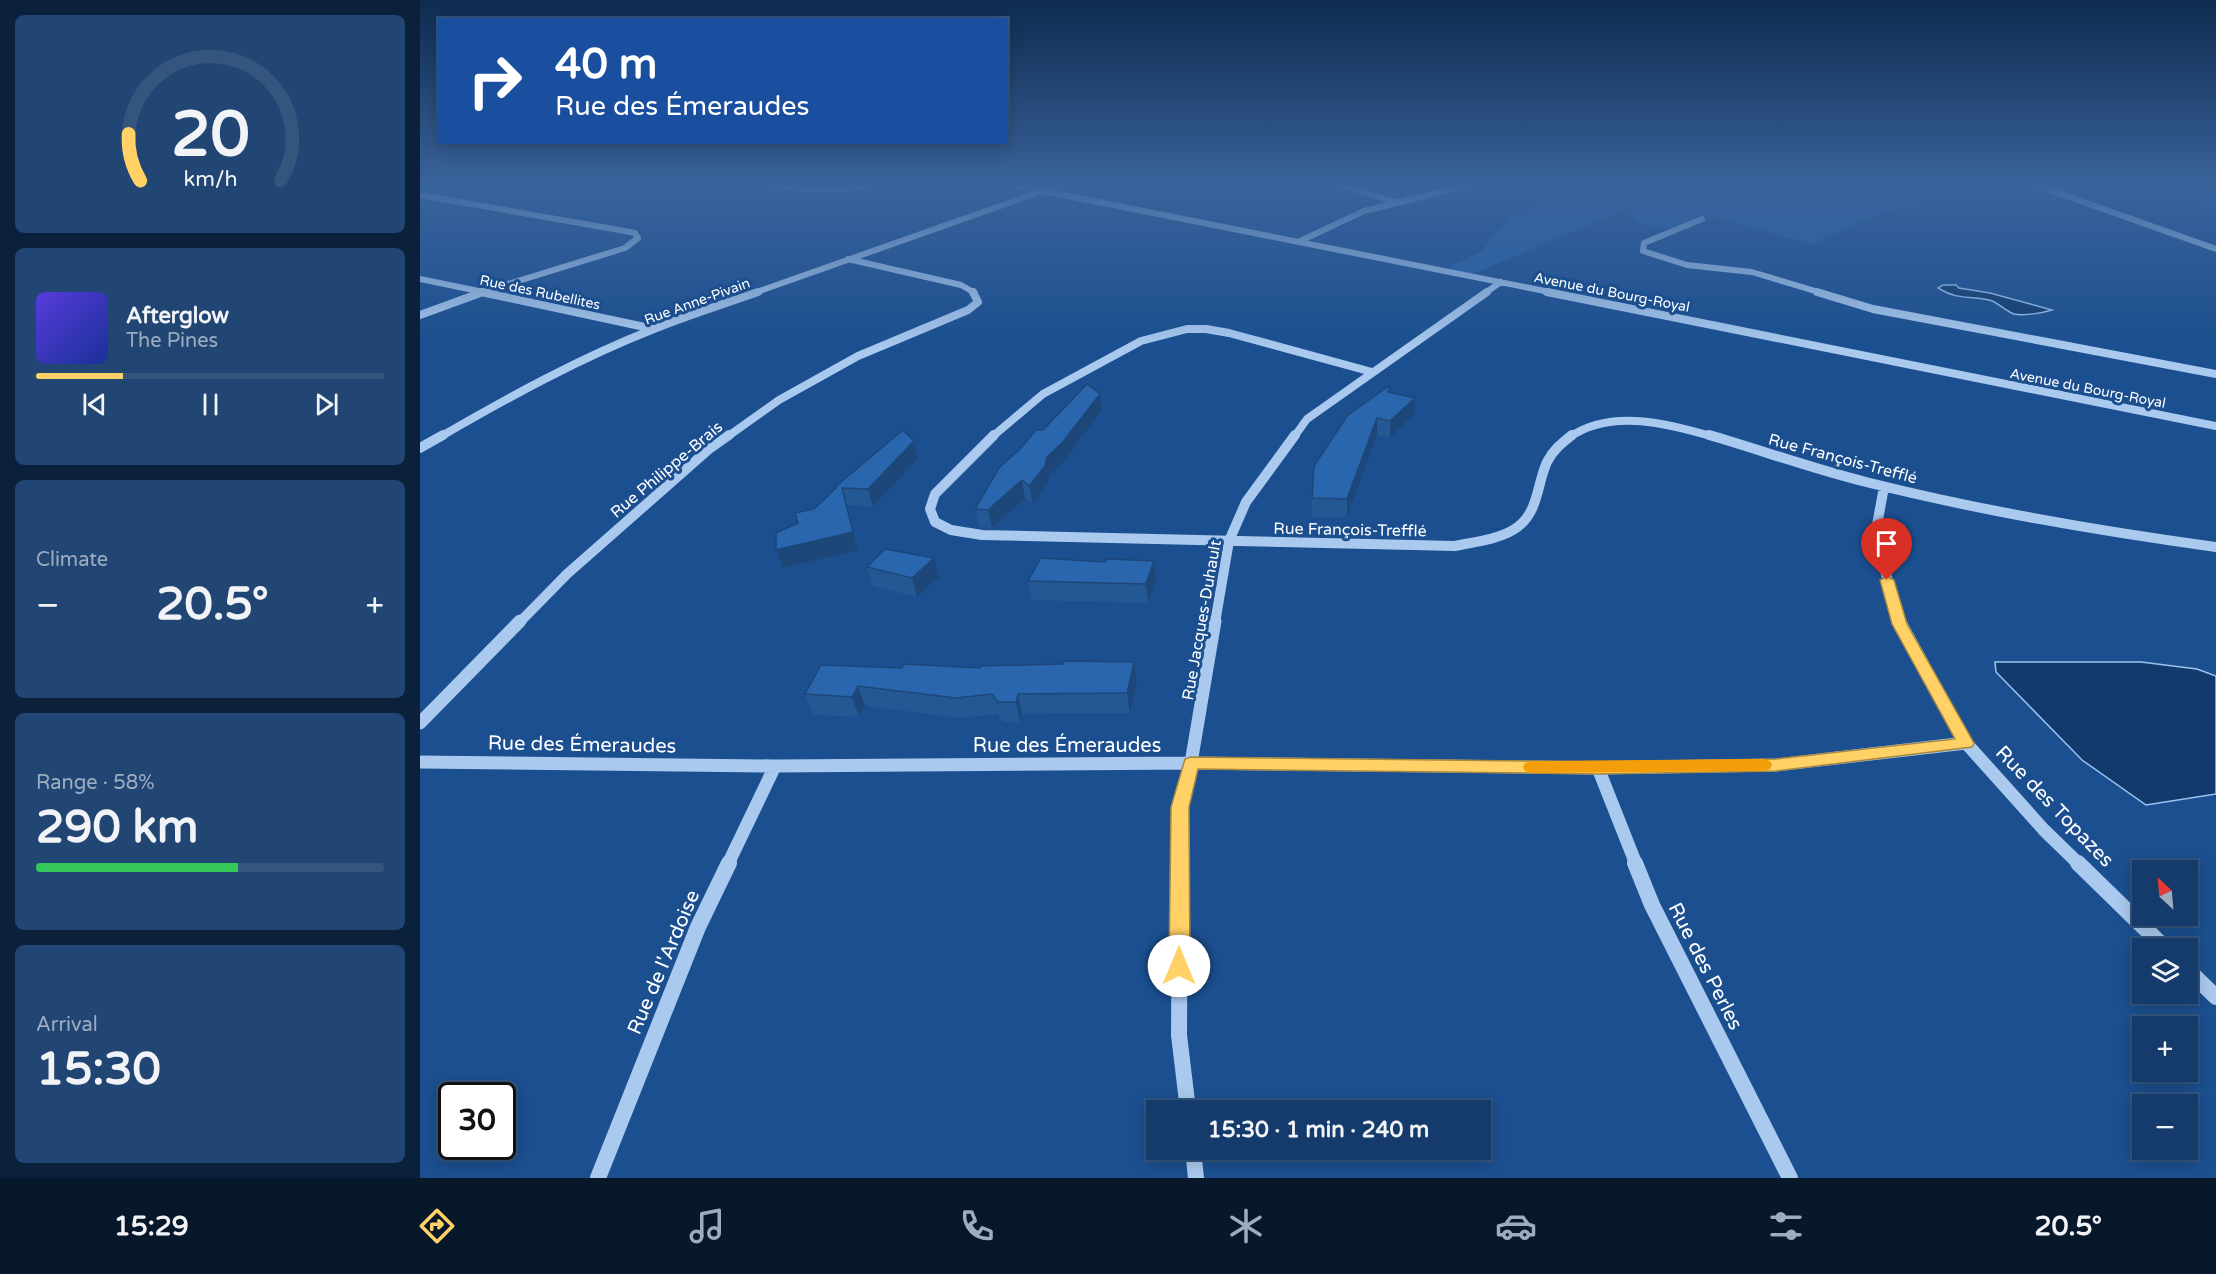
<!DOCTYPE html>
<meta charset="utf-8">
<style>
body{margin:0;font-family:"Varela Round",sans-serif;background:#214673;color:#f1f3f6;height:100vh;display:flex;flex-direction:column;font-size:22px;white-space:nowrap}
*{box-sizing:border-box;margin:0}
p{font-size:20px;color:#9dadc1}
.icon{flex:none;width:33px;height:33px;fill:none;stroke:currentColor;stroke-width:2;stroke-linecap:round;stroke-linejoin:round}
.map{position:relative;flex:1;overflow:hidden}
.side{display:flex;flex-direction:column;gap:15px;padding:15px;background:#0b203b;width:420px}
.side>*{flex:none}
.guide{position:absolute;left:18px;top:18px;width:570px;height:126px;border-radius:0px;box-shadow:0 3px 15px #0003,0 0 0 2px #33557e;background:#1a4fa0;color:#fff;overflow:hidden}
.needle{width:39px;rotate:334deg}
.controls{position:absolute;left:1712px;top:860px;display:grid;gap:12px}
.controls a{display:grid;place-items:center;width:66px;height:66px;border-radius:0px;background:#143b6b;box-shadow:0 3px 15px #0003,0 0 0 2px #33557e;font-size:30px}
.speed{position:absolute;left:18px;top:1082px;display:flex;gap:12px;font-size:30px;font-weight:700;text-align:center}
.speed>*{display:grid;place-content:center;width:78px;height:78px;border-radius:50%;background:#143b6b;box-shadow:0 3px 15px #0003,0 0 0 2px #33557e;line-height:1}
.speed .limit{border:3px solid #111;border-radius:9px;background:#fff;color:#111}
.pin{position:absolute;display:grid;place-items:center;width:51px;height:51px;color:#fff;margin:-62px -26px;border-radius:50% 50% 50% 0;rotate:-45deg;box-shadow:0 0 6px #0007}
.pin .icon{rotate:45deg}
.me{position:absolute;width:66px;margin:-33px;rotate:0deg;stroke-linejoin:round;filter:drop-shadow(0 0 4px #0008)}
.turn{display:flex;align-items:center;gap:21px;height:126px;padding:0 18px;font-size:27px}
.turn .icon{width:78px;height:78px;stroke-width:2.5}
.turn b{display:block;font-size:42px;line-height:51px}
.big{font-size:45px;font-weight:800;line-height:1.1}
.side .widget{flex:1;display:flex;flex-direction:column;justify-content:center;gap:9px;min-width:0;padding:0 21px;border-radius:9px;background:#214673}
.side .dial{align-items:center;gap:0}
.dial svg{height:156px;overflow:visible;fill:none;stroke:#33557e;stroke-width:7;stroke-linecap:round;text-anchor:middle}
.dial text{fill:#f1f3f6;stroke:none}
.song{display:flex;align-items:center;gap:18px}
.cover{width:72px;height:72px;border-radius:9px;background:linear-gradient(135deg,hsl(250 70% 55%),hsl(230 70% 35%))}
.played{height:6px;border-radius:3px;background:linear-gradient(90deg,#ffd166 25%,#33557e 25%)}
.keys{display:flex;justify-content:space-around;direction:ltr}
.heat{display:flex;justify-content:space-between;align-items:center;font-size:33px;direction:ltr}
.charge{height:9px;border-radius:4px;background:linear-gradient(90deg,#34c759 58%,#33557e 0)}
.trip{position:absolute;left:726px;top:1100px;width:345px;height:60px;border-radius:0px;background:#143b6b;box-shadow:0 3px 15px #0003,0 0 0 2px #33557e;font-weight:800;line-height:60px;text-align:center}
.tab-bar{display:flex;height:96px;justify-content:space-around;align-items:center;background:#08182b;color:#9dadc1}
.tab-bar .icon{width:42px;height:42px}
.tab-bar .selected{color:#ffd166}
.tab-bar b{font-size:27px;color:#f1f3f6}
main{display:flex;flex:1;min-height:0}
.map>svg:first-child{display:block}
</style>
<main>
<section class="side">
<div class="widget dial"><svg viewBox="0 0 100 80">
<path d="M14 69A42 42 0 1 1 86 69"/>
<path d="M14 69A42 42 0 0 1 8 45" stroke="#ffd166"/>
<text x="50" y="56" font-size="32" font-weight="700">20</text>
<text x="50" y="72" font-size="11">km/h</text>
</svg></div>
<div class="widget">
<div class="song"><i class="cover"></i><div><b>Afterglow</b><p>The Pines</p></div></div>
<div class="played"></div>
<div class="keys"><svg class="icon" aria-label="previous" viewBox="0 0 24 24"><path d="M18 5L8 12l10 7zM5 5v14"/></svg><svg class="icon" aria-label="pause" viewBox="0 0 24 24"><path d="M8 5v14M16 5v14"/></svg><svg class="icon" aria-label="next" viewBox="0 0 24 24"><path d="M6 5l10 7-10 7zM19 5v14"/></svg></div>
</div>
<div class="widget"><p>Climate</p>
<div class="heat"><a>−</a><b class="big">20.5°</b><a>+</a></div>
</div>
<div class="widget"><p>Range · 58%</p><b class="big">290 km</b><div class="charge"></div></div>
<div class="widget"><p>Arrival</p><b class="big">15:30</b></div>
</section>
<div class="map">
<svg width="1796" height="1178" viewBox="0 0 1796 1178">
<rect width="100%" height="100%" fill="#1b4f8f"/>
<path fill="#2461a8" d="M 1177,183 L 1600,183 L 1628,192 L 1585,198 L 1557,190 L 1456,215 L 1392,244 L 1292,216 L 1281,215 L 1250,229 L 1216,222 L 1211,207 L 1053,274 L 1028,267 L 1061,252 L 1075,233 L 1097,214 L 1141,194 Z
M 1733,183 L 1789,183 L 1796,185 L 1796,211 Z"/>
<path fill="#123a6d" stroke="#9cc4f0" stroke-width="1.5" d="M 1523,285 L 1536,285 L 1539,288 L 1570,293 L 1632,310 C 1622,313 1605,316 1594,314 C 1585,311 1578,302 1569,300 C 1547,295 1540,301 1518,288 Z
M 1721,662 L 1777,669 L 1796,676 L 1796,794 L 1726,805 L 1662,760 L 1576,672 L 1575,662 Z"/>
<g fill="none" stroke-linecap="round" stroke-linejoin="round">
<path stroke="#a9c9ee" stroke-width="6" d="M 338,183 C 382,190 420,193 464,183
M 583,183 L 1135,293
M 902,183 L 927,187 L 979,203
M 1610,183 L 1796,249
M 0,195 L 205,231 L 215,233 L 218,238 L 205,248 L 59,293
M 1282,219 L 1224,243 L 1223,251 L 1267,265 L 1332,272 L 1402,293
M 880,241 L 944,211 L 1057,183
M 428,259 L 541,285 L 555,293
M 0,279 L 68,293
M 334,293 L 645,183
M 1065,293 L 1081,282"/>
<path stroke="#a9c9ee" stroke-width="8" d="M 61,292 L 234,329
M 1127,292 L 1796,426
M 1397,292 L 1453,309 L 1796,374
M 0,315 L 63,292
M 20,437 C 89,397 160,358 234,329 C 268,315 304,304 338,292
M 307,437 L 359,400 L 438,356 L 548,310 L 558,302 L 553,292
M 572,437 L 623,394 L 721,341 L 767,329 L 786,329 L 809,333 L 952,372
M 874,437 L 887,419 L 1067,292
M 1150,437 C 1191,408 1250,424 1294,437"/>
<path stroke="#a9c9ee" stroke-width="10" d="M 574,435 L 515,494 L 510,509 L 515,522 L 531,530 L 562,535 L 1035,546 C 1054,542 1076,540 1093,530 C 1119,515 1116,486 1127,462 C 1133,450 1142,443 1152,435
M 1289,435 C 1341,450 1393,469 1446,482 C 1561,511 1679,531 1796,547
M 0,448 L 23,435
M 1464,487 L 1455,536 L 1480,623
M 99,623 L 147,574 L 289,449 L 309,435
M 795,623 L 809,541 L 826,502 L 875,435"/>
<path stroke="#a9c9ee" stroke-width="13" d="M 1479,621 L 1546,743 L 1624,830 L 1659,864
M 0,723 L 100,621
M 0,762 L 355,766 L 771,763 L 1178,768 L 1356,765 L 1546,743
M 1178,768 L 1216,864
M 308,864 L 355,766
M 760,864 L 760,807 L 771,763 L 795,621"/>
<path stroke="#a9c9ee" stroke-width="16" d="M 760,863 L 759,1035 L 768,1110
M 1215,863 L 1232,905 L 1370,1178
M 1658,863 L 1745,948
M 1767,969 L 1796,997
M 773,1149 L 776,1178
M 178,1178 L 278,927 L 309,863"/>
</g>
<path fill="#245895" d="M 970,385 L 970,392 L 995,398 L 994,414 L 970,438 L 957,435 L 927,517 L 892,517 L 892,498 Z
M 682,410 L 645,460 L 630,475 L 628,483 L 613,504 L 605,498 L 572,528 L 559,527 L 555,509 L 623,430 Z
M 494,441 L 498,458 L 453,507 L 427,505 L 438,550 L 363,568 L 356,550 L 378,523 L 414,490 L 414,488 Z
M 514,558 L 519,577 L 497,597 L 453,586 L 447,567 Z
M 736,580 L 728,603 L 612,600 L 608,581 Z
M 714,662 L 717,682 L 710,713 L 602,714 L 600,722 L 583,722 L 577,714 L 541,718 L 445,706 L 439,717 L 393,715 L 385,694 L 482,668 L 560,668 Z"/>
<path fill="#1d4779" d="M 680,394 L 682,410 L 645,460 L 630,475 L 628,483 L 613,504 L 609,486 L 627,457 Z
M 995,398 L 994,414 L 970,438 L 970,421 Z
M 957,418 L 957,435 L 927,517 L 927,499 Z
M 494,441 L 498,458 L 453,507 L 448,489 Z
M 602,480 L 605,498 L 572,528 L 568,510 Z
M 422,488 L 438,550 L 363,568 L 356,550 Z
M 514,558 L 519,577 L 497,597 L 492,578 Z
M 734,561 L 736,580 L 728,603 L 726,584 Z
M 714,662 L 717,682 L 710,713 L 707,693 Z
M 438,686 L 445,706 L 439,717 L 432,697 Z
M 598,694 L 602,714 L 600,722 L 596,702 Z"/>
<path fill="#2a66ad" stroke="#1d4779" stroke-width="1.5" d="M 667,384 L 680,394 L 642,443 L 627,457 L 625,466 L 609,486 L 602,480 L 568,510 L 555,509 L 579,468 L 600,449 L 616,430 L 623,430 Z
M 970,385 L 968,392 L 995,398 L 970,421 L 957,418 L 927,499 L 892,498 L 894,466 L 927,416 Z
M 483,430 L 494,441 L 448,489 L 422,488 L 433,532 L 356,550 L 356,533 L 378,523 L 375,513 L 394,509 L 416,488 L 414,488 Z
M 465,549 L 514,558 L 492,578 L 447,567 Z
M 621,558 L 685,562 L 687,559 L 734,561 L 726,584 L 608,581 Z
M 644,661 L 714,662 L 707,693 L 598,694 L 596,702 L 578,702 L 572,694 L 536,698 L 438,686 L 432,697 L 385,694 L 401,665 L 482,668 L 484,664 L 560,668 L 560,666 L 643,664 Z"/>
<linearGradient id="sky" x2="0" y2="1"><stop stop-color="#0f2b4f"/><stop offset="0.53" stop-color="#39639b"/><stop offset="1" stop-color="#39639b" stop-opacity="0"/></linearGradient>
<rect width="1796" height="348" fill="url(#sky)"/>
<path fill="#ffd166" stroke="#a68842" stroke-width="1.5" d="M 1467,576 L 1474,580 L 1487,624 L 1554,743 L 1552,747 L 1356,771 L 1178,774 L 778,769 L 769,807 L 770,966 L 767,972 L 759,975 L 752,972 L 749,966 L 751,807 L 765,759 L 771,757 L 1178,762 L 1356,759 L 1535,739 L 1472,624 L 1460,580 Z"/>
<path fill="#f59e0b" d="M 1344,759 L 1350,761 L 1352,765 L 1350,769 L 1344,771 L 1111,773 L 1105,771 L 1103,767 L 1105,763 L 1111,761 Z"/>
<g text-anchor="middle" stroke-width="6" stroke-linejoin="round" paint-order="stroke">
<g font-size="14" fill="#fff" stroke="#1b4f8f">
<text transform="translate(120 292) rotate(12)" y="5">Rue des Rubellites</text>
<text transform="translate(1192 292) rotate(11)" y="5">Avenue du Bourg-Royal</text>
<text transform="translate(277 301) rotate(-20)" y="5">Rue Anne-Pivain</text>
<text transform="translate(1668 388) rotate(11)" y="5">Avenue du Bourg-Royal</text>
</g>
<g font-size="16" fill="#fff" stroke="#1b4f8f">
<text transform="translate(1423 458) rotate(15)" y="6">Rue François-Trefflé</text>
<text transform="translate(246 469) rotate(-40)" y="6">Rue Philippe-Brais</text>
<text transform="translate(930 529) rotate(1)" y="6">Rue François-Trefflé</text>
<text transform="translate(781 620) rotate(-80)" y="6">Rue Jacques-Duhault</text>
</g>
<g font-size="20" fill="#fff" stroke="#1b4f8f">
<text transform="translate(162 744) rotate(1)" y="7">Rue des Émeraudes</text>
<text x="647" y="752">Rue des Émeraudes</text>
<text transform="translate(1635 806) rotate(46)" y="7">Rue des Topazes</text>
<text transform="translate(243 962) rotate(-67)" y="7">Rue de l'Ardoise</text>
<text transform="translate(1286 966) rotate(63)" y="7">Rue des Perles</text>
</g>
</g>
</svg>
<div class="controls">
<a><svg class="needle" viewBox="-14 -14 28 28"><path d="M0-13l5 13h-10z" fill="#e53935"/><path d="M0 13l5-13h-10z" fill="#9dadc1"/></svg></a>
<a><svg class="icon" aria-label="layers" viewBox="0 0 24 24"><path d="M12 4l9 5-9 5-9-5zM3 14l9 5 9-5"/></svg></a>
<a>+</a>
<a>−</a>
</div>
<div class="speed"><div class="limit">30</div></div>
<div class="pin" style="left:1467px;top:580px;background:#d93025"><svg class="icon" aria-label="arrive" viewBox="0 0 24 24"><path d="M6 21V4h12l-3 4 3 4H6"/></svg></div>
<svg class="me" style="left:759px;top:966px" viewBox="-20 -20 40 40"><circle r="19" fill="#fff"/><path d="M0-13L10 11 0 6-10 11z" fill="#ffd166"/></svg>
<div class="trip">15:30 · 1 min · 240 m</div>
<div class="guide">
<div class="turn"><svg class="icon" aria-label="right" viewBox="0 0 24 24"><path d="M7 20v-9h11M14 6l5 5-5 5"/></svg><div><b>40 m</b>Rue des Émeraudes</div></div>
</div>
</div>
</main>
<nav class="tab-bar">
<b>15:29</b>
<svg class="icon selected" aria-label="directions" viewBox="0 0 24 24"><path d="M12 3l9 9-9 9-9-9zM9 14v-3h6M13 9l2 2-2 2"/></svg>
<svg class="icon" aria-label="music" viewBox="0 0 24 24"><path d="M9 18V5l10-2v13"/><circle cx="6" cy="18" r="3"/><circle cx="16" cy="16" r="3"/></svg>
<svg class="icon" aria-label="phone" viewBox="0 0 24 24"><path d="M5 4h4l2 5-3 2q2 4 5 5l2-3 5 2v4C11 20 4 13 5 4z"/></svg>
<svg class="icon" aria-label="climate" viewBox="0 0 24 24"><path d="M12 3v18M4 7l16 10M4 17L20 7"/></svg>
<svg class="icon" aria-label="car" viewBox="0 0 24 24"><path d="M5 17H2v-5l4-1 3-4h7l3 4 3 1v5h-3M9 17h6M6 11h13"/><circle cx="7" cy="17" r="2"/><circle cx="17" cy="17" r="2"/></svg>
<svg class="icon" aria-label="filters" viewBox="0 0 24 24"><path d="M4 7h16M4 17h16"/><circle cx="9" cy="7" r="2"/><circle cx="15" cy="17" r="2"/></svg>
<b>20.5°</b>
</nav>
